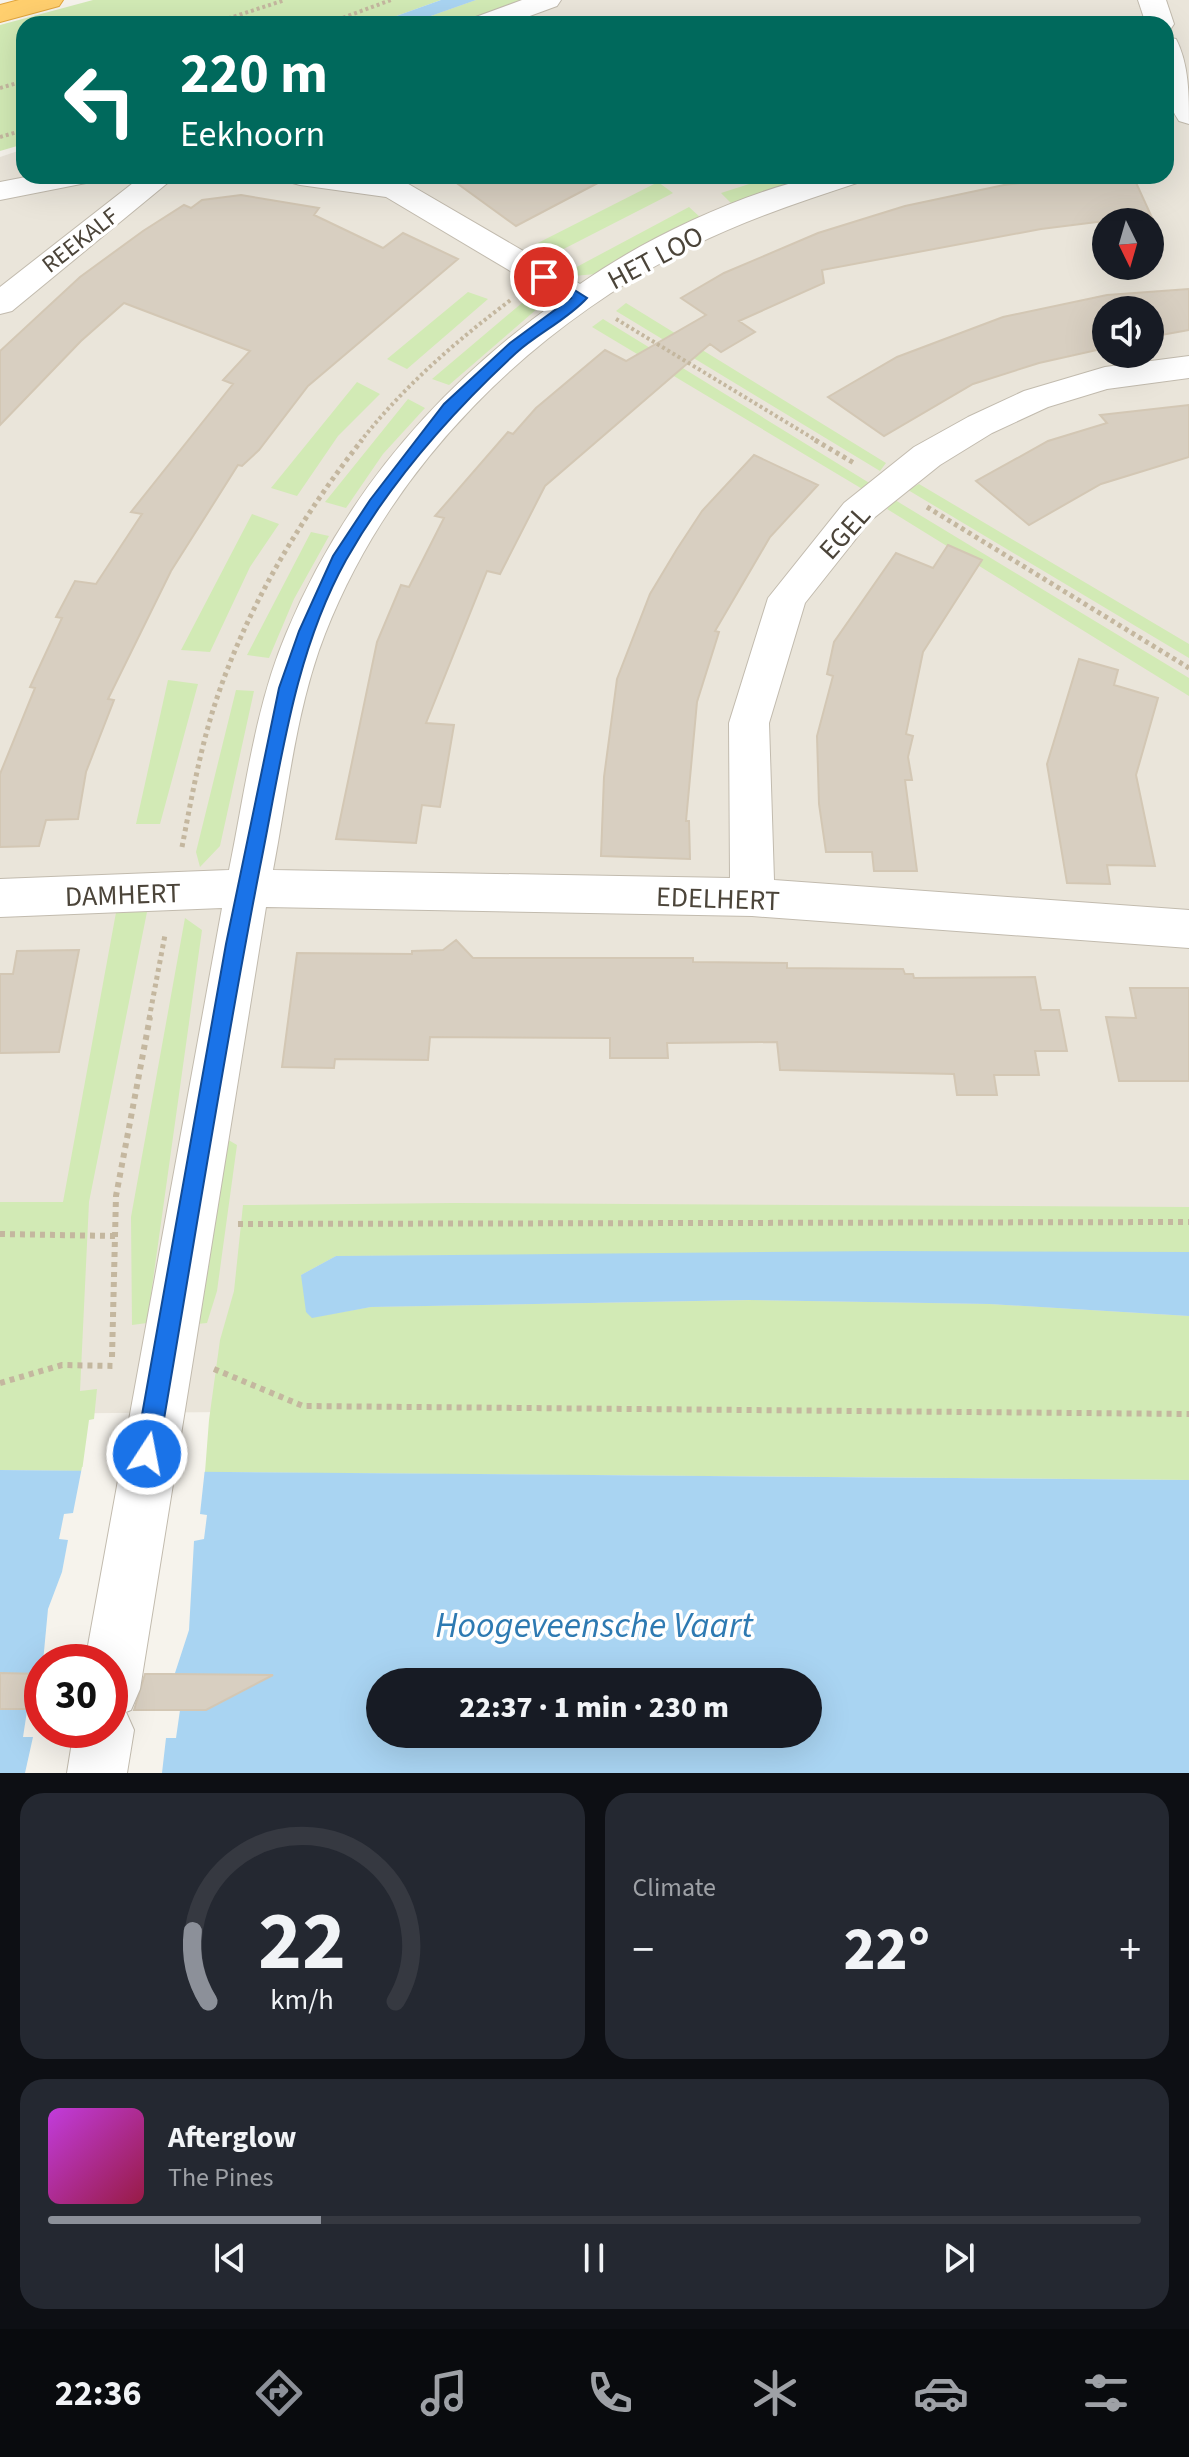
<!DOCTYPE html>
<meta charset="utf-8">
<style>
body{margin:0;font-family:"Source Sans 3",sans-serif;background:#242831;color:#f1f3f6;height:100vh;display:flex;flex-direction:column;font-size:30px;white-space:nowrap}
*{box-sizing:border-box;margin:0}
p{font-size:26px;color:#9ea1a6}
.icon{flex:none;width:44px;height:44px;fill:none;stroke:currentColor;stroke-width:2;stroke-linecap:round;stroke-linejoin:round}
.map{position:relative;height:1773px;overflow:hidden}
.side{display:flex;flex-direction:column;gap:20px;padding:20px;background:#0d0f14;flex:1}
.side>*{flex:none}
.banner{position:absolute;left:16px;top:16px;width:1158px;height:168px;border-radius:24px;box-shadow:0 8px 32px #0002;background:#00695c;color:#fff;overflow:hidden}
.needle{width:52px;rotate:175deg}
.fabs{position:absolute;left:1092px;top:208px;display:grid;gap:16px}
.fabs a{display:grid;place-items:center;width:72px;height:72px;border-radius:50%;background:#171b24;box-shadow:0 8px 32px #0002;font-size:40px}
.speed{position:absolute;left:24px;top:1644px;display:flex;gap:16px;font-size:40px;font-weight:700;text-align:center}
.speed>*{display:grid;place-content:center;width:104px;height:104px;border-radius:50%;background:#171b24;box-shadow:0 8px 32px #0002;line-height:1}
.speed .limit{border:12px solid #d22;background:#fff;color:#111}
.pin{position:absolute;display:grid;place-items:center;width:68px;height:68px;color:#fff;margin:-34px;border:4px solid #fff;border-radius:50%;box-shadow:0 2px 8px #0007}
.me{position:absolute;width:88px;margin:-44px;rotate:11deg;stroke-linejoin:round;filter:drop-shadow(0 0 6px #0008)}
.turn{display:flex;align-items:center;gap:28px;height:168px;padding:0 32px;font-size:36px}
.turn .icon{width:104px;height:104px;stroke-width:2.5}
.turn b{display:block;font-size:56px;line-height:68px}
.big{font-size:60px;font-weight:800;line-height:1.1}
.side .card{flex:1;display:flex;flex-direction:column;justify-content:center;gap:12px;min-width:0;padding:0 28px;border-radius:24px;background:#242831}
.side .dial{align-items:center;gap:0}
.dial svg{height:208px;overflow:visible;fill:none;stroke:#363941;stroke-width:7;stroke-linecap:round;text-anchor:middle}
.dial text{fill:#f1f3f6;stroke:none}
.song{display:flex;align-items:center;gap:24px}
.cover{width:96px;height:96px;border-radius:12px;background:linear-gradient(135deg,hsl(290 70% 55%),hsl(340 70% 35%))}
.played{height:8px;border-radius:4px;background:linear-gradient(90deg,#8c9099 25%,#363941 25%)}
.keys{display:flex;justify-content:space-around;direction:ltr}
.heat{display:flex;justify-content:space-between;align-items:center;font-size:44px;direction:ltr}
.side .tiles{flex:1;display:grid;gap:20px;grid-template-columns:1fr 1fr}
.card:last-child{grid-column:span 2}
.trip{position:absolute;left:366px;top:1668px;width:456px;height:80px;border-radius:40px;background:#171b24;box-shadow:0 8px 32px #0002;font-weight:800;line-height:80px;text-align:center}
.tabs{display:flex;height:128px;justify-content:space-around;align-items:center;background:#090b0e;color:#9ea1a6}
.tabs .icon{width:56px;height:56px}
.tabs .active{color:#8c9099}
.tabs b{font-size:36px;color:#f1f3f6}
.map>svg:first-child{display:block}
</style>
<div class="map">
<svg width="1189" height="1773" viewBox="0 0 1189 1773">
<rect width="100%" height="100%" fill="#f6f3ec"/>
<path fill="#eae5da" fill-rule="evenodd" d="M 455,0 L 1189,0 L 1189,1403 L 0,1414 L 0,157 L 24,149 L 24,176 L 1166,176 L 1166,24 L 388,24 ZM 1106,222 L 1150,222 L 1150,266 L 1106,266 ZM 1106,310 L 1150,310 L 1150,354 L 1106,354 Z"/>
<path fill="#d2eab5" d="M 93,0 L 441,0 L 374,24 L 24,24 L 24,144 L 0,151 L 0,25 Z
M 476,0 L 530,0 L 463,24 L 408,24 Z
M 774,176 L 813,176 L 733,205 L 721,193 Z
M 658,182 L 673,193 L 546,258 L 532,246 Z
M 689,207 L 701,218 L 596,274 L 573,276 L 571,270 Z
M 468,292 L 488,299 L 407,369 L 387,359 Z
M 535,292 L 545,292 L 538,308 L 449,385 L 432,379 Z
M 626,303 L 886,463 L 880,471 L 616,311 Z
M 603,319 L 871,484 L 864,490 L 592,327 Z
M 357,382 L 380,394 L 338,436 L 297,496 L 271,488 Z
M 408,399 L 425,408 L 383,454 L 346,508 L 325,502 Z
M 919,484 L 1189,644 L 1189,658 L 908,490 Z
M 895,500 L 1189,678 L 1189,696 L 887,509 Z
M 252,514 L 279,524 L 250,567 L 210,652 L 181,650 Z
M 311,532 L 329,536 L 294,599 L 269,658 L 247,655 Z
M 168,680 L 198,684 L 160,824 L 136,824 Z
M 236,690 L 254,691 L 220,846 L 200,867 L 196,852 Z
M 117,907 L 147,912 L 89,1202 L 80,1391 L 97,1389 L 94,1419 L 89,1420 L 82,1471 L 0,1470 L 0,1202 L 63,1202 Z
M 185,918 L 202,930 L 147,1323 L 132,1325 L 131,1217 Z
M 225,1138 L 237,1145 L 217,1291 L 207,1323 L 197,1324 Z
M 454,1203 L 1189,1207 L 1189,1252 L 336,1256 L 301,1275 L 313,1317 L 371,1307 L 754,1300 L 989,1304 L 1189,1316 L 1189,1480 L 205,1472 L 209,1420 L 220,1340 L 234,1291 L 243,1205 Z"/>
<path fill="#a9d4f2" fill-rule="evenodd" d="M 441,0 L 476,0 L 408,24 L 374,24 Z
M 885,1251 L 1189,1252 L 1189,1316 L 989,1304 L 749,1300 L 371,1307 L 312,1318 L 306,1312 L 301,1275 L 336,1256 Z
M 0,1470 L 1189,1480 L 1189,1773 L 0,1773 ZM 42,1662 L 110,1662 L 110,1730 L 42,1730 ZM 380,1682 L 808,1682 L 808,1734 L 380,1734 Z"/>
<path fill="#f6f3ec" d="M 82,1467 L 205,1468 L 200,1514 L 207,1515 L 204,1539 L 194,1541 L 189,1630 L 175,1673 L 171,1711 L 180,1710 L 176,1738 L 166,1738 L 162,1773 L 25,1773 L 33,1737 L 23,1737 L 27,1711 L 37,1711 L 42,1678 L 42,1730 L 110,1730 L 110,1662 L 43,1662 L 48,1609 L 62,1572 L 68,1540 L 59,1539 L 64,1514 L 73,1513 Z"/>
<path fill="#d8cfc1" stroke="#d3c7b4" stroke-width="2" d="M 447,176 L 611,176 L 516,226 Z
M 1078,176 L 1133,176 L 1154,222 L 1097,222 L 1041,229 L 822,270 L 824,283 L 739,321 L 755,332 L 721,352 L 710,344 L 545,486 L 500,574 L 487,571 L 426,723 L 454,725 L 440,807 L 422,805 L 416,843 L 336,839 L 377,642 L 401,585 L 409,587 L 444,518 L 435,516 L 508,432 L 513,434 L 536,408 L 605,350 L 626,361 L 706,315 L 681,298 L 724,273 L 818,233 L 905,206 L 1004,185 Z
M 241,195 L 319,208 L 314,215 L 383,248 L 403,233 L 458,259 L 308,386 L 259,450 L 242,466 L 238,465 L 171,571 L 108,699 L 114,700 L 86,772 L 78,819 L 46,820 L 39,846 L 0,847 L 0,774 L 35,688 L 30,687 L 62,618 L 56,617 L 75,581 L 96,584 L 142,514 L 131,512 L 233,384 L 223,380 L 250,351 L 124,303 L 81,341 L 0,425 L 0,351 L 80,277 L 143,231 L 184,205 L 191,208 L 202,200 Z
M 1189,289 L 1189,330 L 1150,337 L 1150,310 L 1106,310 L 1106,348 L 1039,363 L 973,384 L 884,436 L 828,397 L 897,357 L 1003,317 L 1107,295 Z
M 1189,405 L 1189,457 L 1101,484 L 1029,525 L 976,481 L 1048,441 L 1107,423 L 1100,415 Z
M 754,455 L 818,485 L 770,537 L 715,631 L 719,632 L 697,702 L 686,821 L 689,821 L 690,859 L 601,856 L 604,777 L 617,679 L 650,594 L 677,549 L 702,511 Z
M 948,545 L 982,560 L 923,652 L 906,734 L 913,736 L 908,757 L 912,780 L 905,780 L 917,871 L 874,871 L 872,852 L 826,852 L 819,804 L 817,736 L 833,676 L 827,674 L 834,642 L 896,553 L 933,568 Z
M 1079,659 L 1118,670 L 1114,685 L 1158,698 L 1136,775 L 1155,866 L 1107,865 L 1110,884 L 1067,883 L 1047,764 Z
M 456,940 L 473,958 L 693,958 L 693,962 L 787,963 L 787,968 L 903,969 L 905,974 L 913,974 L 914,978 L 1035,977 L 1041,1010 L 1059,1010 L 1067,1051 L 1035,1051 L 1039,1075 L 994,1075 L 997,1095 L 957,1095 L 954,1074 L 780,1070 L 777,1042 L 667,1043 L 668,1058 L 610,1058 L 610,1038 L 430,1037 L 428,1060 L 335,1059 L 334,1068 L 282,1067 L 297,953 L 412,954 L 412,951 L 443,950 Z
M 79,950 L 59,1052 L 0,1053 L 0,974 L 13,974 L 17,951 Z
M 1130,988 L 1189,988 L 1189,1081 L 1119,1081 L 1106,1017 L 1136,1018 Z
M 0,1673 L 42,1674 L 42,1709 L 0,1709 Z
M 145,1674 L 168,1674 L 273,1675 L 206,1710 L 134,1710 Z"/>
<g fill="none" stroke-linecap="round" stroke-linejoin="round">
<defs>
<path id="minor" d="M 522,0 L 561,0 L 557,6 L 508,24 L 469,24 L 473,18 Z
M 1138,0 L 1166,0 L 1174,24 L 1170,30 L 1166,31 L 1166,24 L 1146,24 Z
M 1166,37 L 1176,39 C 1189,64 1189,95 1189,124 L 1179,121 C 1162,97 1166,65 1166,37 Z
M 31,176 L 95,176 L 91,182 L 0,200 L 0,182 Z
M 142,176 L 176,176 L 12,311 L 0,314 L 0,287 Z
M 285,176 L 366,176 L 405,182 L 580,284 C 644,239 739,194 815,177 C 830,173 849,176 864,176 L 860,182 C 802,201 745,220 691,247 C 530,328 391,465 325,634 C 296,708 288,792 273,870 L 730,878 L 729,723 L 768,598 L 844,503 L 914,447 L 968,417 L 1024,391 L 1105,367 L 1189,356 L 1189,378 L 1107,389 L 1048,407 L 992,433 L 940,465 L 870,521 L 805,603 L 769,723 L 774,880 L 1189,910 L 1189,948 L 752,916 L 266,907 L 140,1689 L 131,1710 L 126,1712 L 134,1730 L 127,1773 L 67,1773 L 74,1730 L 110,1730 L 110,1662 L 85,1662 L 222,908 L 0,917 L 0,879 L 229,870 C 245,792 255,707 286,634 C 343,496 438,386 559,300 L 386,197 L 300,185 L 289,182 Z"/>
<path id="highway" d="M 19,0 L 63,0 L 59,6 L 0,22 L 0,5 Z"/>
</defs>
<use href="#minor" stroke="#c2bbae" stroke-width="2"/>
<use href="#highway" stroke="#e0a43c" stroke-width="2"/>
<path stroke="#c4b79f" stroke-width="4" stroke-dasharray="3 3" stroke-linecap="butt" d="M 211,24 L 285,0
M 326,24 L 391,0
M 0,88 L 24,81
M 0,137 L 24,130
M 616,319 L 819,442
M 360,442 C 404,386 456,341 512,299"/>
<path stroke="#c4b79f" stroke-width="5" stroke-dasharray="4 4" stroke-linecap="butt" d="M 815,440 L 854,463
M 927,507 L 1189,668
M 182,847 C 191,801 199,755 213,710 C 244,612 299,520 362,440
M 149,1019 L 165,935"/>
<path stroke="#c4b79f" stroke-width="6" stroke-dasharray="5 5" stroke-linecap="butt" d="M 238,1224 L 1189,1222
M 0,1234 L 115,1236
M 112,1357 L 116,1196 L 150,1017
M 214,1369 L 303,1406 L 1189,1414
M 0,1383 L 62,1365 L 116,1366"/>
<use href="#minor" fill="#fff" fill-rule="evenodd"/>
<use href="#highway" fill="#ffcf6e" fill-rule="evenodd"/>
</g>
<path fill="#1a73e8" stroke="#114b97" stroke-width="2" d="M 539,274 L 549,274 L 587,298 C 567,320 538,333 516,353 C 451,413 390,482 346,560 C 294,654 281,763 260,867 C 222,1062 192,1258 158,1454 L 155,1462 L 147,1466 L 139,1462 L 135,1454 L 226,944 L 279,688 L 299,631 L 333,556 L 370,500 L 444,404 L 510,343 L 571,298 L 539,280 Z"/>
<g text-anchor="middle" stroke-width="7" stroke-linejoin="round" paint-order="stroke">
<g font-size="24" fill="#4b4439" stroke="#fff">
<text transform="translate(80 240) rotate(-38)" y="8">REEKALF</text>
</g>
<g font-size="28" fill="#4b4439" stroke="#fff">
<text transform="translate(655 257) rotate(-28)" y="10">HET LOO</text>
<text transform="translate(844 532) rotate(-48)" y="10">EGEL</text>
<text transform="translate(123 894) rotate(-2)" y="10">DAMHERT</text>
<text transform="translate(718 898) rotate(2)" y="10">EDELHERT</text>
</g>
<g font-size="36" font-style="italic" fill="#2e7ab2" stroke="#fff">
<text x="594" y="1637">Hoogeveensche Vaart</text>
</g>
</g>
</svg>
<div class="fabs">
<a><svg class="needle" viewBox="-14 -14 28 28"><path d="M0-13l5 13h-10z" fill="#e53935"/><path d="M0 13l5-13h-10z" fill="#9ea1a6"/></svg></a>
<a><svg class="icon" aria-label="sound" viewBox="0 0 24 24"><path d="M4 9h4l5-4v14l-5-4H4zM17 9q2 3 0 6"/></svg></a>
</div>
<div class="speed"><div class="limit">30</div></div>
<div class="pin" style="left:544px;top:277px;background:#d93025"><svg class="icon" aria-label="arrive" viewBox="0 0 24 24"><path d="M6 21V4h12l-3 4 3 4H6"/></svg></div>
<svg class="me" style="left:147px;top:1454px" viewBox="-20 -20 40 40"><circle r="17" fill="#1a73e8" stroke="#fff" stroke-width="3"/><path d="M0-11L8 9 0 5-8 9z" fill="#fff"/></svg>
<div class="trip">22:37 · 1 min · 230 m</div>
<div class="banner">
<div class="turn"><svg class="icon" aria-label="left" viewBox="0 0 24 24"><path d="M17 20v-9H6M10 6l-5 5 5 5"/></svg><div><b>220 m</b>Eekhoorn</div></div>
</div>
</div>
<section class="side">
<div class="tiles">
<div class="card dial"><svg viewBox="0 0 100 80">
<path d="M14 69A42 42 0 1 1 86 69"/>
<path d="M14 69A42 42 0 0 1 8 42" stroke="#8c9099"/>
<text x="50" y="56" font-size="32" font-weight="700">22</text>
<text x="50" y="72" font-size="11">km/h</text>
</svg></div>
<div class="card"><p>Climate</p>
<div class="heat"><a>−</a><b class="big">22°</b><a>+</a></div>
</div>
<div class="card">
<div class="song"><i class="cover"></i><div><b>Afterglow</b><p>The Pines</p></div></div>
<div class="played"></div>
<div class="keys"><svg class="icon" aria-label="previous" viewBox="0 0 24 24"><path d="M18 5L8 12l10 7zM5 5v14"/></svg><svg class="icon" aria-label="pause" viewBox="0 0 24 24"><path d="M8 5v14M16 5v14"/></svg><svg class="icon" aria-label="next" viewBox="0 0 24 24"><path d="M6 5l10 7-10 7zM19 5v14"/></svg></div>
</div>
</div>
</section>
<nav class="tabs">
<b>22:36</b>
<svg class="icon active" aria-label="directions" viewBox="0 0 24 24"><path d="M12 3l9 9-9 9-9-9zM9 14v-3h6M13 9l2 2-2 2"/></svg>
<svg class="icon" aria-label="music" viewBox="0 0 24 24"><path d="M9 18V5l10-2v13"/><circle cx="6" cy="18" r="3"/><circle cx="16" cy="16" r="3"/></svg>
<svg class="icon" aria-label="phone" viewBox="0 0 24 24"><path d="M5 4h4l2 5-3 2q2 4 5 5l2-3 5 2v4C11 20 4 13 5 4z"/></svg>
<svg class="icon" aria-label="climate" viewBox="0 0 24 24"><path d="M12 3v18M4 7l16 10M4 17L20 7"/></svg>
<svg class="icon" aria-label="car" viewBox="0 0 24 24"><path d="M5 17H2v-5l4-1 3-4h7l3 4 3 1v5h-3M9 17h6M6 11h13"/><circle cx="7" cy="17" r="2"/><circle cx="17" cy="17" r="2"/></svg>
<svg class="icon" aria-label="filters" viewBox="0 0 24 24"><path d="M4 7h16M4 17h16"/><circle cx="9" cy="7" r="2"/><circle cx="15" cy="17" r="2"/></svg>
</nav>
